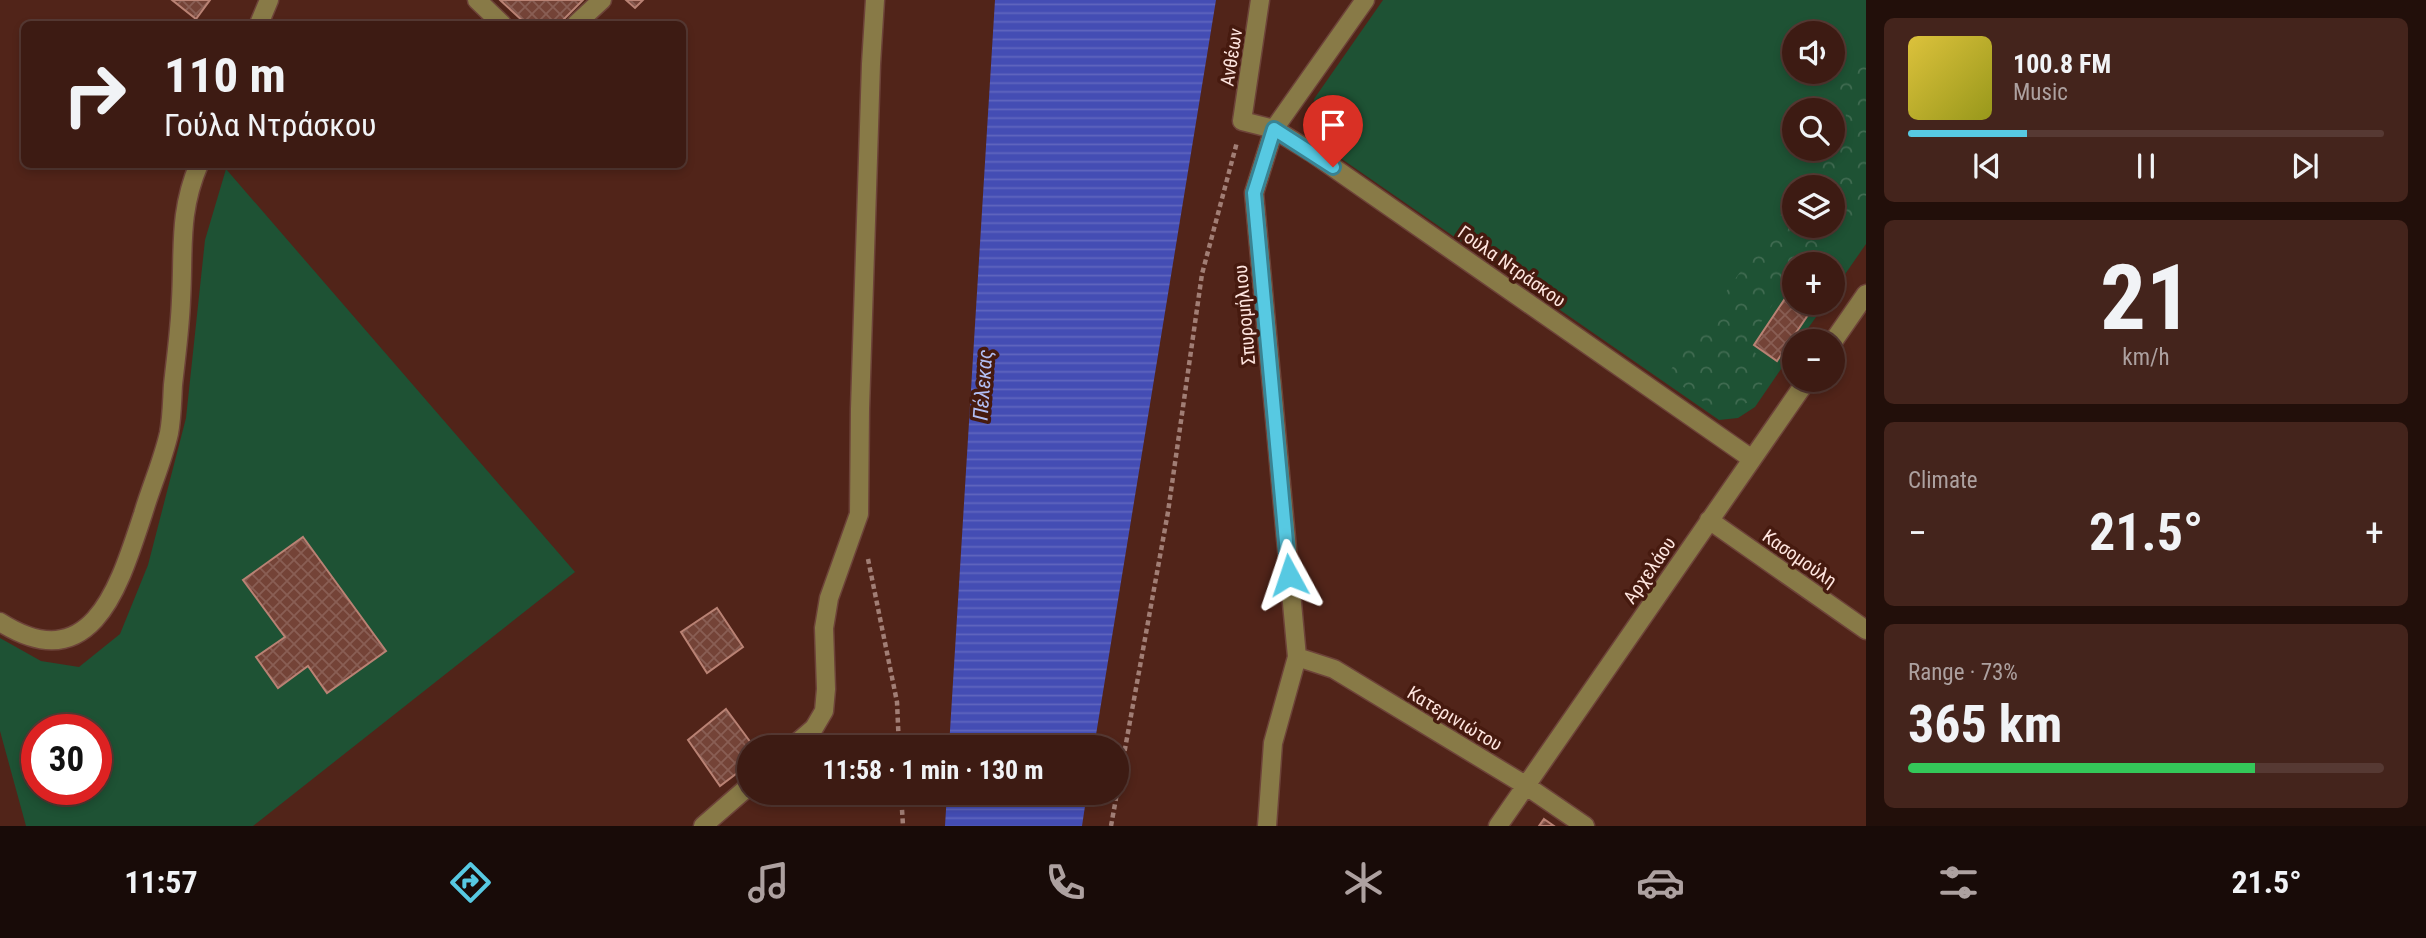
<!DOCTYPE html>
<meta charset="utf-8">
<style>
body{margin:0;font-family:"Roboto Condensed",sans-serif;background:#44241c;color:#f1f3f6;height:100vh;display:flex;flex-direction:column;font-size:26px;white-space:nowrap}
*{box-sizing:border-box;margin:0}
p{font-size:23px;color:#ada1a0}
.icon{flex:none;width:38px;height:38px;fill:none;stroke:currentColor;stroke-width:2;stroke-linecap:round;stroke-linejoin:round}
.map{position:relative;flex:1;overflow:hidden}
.details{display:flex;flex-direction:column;gap:18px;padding:18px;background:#220f0a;width:560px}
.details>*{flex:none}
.guide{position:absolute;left:21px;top:21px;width:665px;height:147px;border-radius:10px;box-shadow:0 4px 10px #0003,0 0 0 2px #563933;background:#3d1b13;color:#f1f3f6;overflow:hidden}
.controls{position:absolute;left:1782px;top:21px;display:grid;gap:14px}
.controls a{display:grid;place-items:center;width:63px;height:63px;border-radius:50%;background:#3d1b13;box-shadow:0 4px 10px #0003,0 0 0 2px #563933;font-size:35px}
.speed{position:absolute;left:21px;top:714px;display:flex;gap:14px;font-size:35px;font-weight:700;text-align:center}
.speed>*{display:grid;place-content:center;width:91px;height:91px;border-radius:50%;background:#3d1b13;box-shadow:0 4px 10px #0003,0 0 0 2px #563933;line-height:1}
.speed .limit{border:10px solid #d22;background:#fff;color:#111}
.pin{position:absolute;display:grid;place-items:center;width:60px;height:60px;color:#fff;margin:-72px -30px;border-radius:50% 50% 50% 0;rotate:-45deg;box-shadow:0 0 7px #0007}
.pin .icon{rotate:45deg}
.me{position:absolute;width:77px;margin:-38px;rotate:355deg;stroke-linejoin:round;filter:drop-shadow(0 0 5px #0008)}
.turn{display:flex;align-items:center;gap:24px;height:147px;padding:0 28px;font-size:32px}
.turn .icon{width:91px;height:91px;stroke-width:2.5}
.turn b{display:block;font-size:49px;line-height:60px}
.big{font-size:52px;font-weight:700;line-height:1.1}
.details .widget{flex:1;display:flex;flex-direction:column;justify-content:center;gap:10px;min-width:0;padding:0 24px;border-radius:10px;background:#44241c}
.details .dial{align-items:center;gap:0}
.dial b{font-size:91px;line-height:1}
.song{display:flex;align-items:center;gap:21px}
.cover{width:84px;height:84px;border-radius:10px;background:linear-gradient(135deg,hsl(50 70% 55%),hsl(60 70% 35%))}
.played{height:7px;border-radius:4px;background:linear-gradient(90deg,#57c9e2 25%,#563933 25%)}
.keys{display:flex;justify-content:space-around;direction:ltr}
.heat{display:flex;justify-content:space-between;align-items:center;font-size:38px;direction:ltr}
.charge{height:10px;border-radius:5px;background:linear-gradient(90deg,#34c759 73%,#563933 0)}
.trip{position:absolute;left:737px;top:735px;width:392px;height:70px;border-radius:35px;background:#3d1b13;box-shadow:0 4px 10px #0003,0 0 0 2px #563933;font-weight:700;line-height:70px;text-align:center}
.dock{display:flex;height:112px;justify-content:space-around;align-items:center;background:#180b08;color:#ada1a0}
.dock .icon{width:49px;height:49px}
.dock .on{color:#57c9e2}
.dock b{font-size:32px;color:#f1f3f6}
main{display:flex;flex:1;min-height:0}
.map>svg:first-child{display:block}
</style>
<main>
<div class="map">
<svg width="1866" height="826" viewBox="0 0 1866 826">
<defs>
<pattern id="forest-crowns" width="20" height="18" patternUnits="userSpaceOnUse" patternTransform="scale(1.75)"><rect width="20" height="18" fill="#1e5234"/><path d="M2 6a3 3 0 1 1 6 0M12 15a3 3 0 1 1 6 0" fill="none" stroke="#406b51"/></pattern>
<pattern id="water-rules" width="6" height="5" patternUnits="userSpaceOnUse" patternTransform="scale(1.75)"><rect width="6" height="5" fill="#444db4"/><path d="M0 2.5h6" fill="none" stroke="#6066be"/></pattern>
<pattern id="building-cross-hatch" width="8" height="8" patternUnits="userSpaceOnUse" patternTransform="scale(1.75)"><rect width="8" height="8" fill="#744337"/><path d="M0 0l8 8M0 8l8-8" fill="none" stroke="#895e54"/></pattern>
</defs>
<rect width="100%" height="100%" fill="#512419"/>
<path fill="#1e5234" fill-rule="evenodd" d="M 1383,0 L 1866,0 L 1866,244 L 1832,293 L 1832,264 L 1794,264 L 1794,303 L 1826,303 L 1799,341 L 1794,341 L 1794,350 L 1755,407 L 1738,418 L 1719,420 L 1323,146 L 1315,122 L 1314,99 ZM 1794,33 L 1832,33 L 1832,72 L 1794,72 ZM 1794,110 L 1832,110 L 1832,149 L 1794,149 ZM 1794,187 L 1832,187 L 1832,226 L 1794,226 Z
M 226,169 L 575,572 L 253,826 L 26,826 L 0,731 L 0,638 L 41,661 L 79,667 L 120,634 L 148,565 L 186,418 L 205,240 ZM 37,730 L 96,730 L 96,789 L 37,789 Z"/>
<path fill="url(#forest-crowns)" d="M 1866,42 L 1866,204 L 1823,264 L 1794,264 L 1794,272 L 1746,345 L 1772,367 L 1752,401 L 1719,413 L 1667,375 L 1794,196 L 1794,226 L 1832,226 L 1832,187 L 1800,187 L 1827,149 L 1832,149 L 1832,141 L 1847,120 L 1838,84 Z"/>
<path fill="url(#water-rules)" d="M 995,0 L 1216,0 L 1094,747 L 949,747 Z
M 947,793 L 1087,793 L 1082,826 L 945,826 Z"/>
<path fill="url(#building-cross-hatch)" stroke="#b98274" stroke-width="2" d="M 172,0 L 210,0 L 196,19 Z
M 500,0 L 583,0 L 559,24 L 526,24 Z
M 626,0 L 643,0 L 635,8 Z
M 1794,285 L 1794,303 L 1816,303 L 1777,361 L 1754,345 Z
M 303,537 L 386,651 L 327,693 L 308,666 L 278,688 L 256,657 L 285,637 L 243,580 Z
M 717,608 L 743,647 L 707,673 L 681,632 Z
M 726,709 L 754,747 L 749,747 L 749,764 L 720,786 L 688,740 Z
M 1544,819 L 1554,826 L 1539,826 Z"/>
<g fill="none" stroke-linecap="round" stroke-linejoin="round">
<defs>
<path id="minor" d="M 477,0 L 502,24
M 1260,0 L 1242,121 L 1274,129 L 1311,152 L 1752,459
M 259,24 L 269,0
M 576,24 L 602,0
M 1832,343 L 1866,294
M 1709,520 L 1866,630
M 0,622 C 93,681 120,583 143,514 C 151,487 163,460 169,433 C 172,417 172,401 173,385 C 176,357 180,329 181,300 C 184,250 178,213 199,164
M 1297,657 L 1334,669 L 1525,785 L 1585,826
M 792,747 L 814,728 L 824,711 L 826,689 L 824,628 L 829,598 L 859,514 L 860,409 L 871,64 L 875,0
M 703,826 L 749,786
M 1267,826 L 1273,743 L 1297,657 L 1254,193 L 1274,129 L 1365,0
M 1498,826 L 1807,380"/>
</defs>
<use href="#minor" stroke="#6d4339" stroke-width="21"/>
<path stroke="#a17e75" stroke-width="4.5" stroke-dasharray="5 3.5" stroke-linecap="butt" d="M 868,559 L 897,702 L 899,747
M 901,793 L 903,826
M 1111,826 L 1168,512 L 1202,274 L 1237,142"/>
<use href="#minor" stroke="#887a47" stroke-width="18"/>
</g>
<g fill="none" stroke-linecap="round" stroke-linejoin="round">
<defs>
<path id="route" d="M 1289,575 L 1254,193 L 1274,129 L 1333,167"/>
</defs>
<use href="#route" stroke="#398393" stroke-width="18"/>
<use href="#route" stroke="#57c9e2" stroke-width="12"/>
</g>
<g text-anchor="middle" stroke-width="7" stroke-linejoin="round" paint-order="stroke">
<g font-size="19" fill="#fee5df" stroke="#461a0f">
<text transform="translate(1231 57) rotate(-81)" y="7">Ανθέων</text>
<text transform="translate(1512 266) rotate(35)" y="7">Γούλα Ντράσκου</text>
<text transform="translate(1244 315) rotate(-95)" y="7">Σπυρομήλιου</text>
<text transform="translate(1800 558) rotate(35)" y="7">Κασομούλη</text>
<text transform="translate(1649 570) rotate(-55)" y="7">Αρχελάου</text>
<text transform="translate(1455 718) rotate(31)" y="7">Κατερινιώτου</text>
</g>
<g font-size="21" font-style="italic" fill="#b2bef3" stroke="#461a0f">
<text transform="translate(983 385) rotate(-86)" y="7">Πέλεκας</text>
</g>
</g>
</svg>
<div class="controls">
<a><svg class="icon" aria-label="sound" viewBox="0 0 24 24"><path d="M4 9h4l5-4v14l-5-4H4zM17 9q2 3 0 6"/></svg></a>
<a><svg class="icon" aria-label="search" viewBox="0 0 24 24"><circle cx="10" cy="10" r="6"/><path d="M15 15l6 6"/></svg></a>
<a><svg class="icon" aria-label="layers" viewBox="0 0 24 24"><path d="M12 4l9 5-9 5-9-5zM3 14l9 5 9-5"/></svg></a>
<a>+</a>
<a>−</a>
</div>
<div class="speed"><div class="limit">30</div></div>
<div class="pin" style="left:1333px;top:167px;background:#d93025"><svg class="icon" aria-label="arrive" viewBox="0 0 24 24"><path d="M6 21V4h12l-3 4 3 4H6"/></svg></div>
<svg class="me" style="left:1289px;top:575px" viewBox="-20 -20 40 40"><path d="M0-17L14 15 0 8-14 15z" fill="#57c9e2" stroke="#fff" stroke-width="4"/></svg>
<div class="trip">11:58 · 1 min · 130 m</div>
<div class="guide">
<div class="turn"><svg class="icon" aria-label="right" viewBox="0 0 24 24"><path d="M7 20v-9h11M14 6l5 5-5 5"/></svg><div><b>110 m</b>Γούλα Ντράσκου</div></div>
</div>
</div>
<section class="details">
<div class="widget">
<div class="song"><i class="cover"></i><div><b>100.8 FM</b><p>Music</p></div></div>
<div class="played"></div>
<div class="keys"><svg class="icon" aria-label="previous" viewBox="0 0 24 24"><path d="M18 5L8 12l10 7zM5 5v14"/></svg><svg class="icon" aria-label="pause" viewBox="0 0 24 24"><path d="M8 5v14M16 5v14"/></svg><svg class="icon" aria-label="next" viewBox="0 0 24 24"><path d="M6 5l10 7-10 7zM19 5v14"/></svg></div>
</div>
<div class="widget dial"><b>21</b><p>km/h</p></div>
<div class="widget"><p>Climate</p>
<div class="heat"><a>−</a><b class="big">21.5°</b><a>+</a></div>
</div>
<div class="widget"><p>Range · 73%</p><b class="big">365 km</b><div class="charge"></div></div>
</section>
</main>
<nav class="dock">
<b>11:57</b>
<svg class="icon on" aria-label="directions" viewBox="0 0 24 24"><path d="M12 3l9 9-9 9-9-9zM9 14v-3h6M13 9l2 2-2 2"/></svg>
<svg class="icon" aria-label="music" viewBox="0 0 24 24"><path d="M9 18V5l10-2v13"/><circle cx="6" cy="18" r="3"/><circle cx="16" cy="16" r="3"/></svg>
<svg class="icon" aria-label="phone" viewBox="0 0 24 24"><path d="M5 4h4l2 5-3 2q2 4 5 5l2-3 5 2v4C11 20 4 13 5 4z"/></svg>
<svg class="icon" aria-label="climate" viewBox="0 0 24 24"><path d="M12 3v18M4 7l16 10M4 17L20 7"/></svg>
<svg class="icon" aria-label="car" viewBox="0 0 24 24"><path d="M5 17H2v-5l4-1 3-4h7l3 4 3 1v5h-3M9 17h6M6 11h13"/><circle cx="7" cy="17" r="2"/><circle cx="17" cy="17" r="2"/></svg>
<svg class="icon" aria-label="filters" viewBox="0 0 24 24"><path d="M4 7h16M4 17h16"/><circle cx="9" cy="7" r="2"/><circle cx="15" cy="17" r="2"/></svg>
<b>21.5°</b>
</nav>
